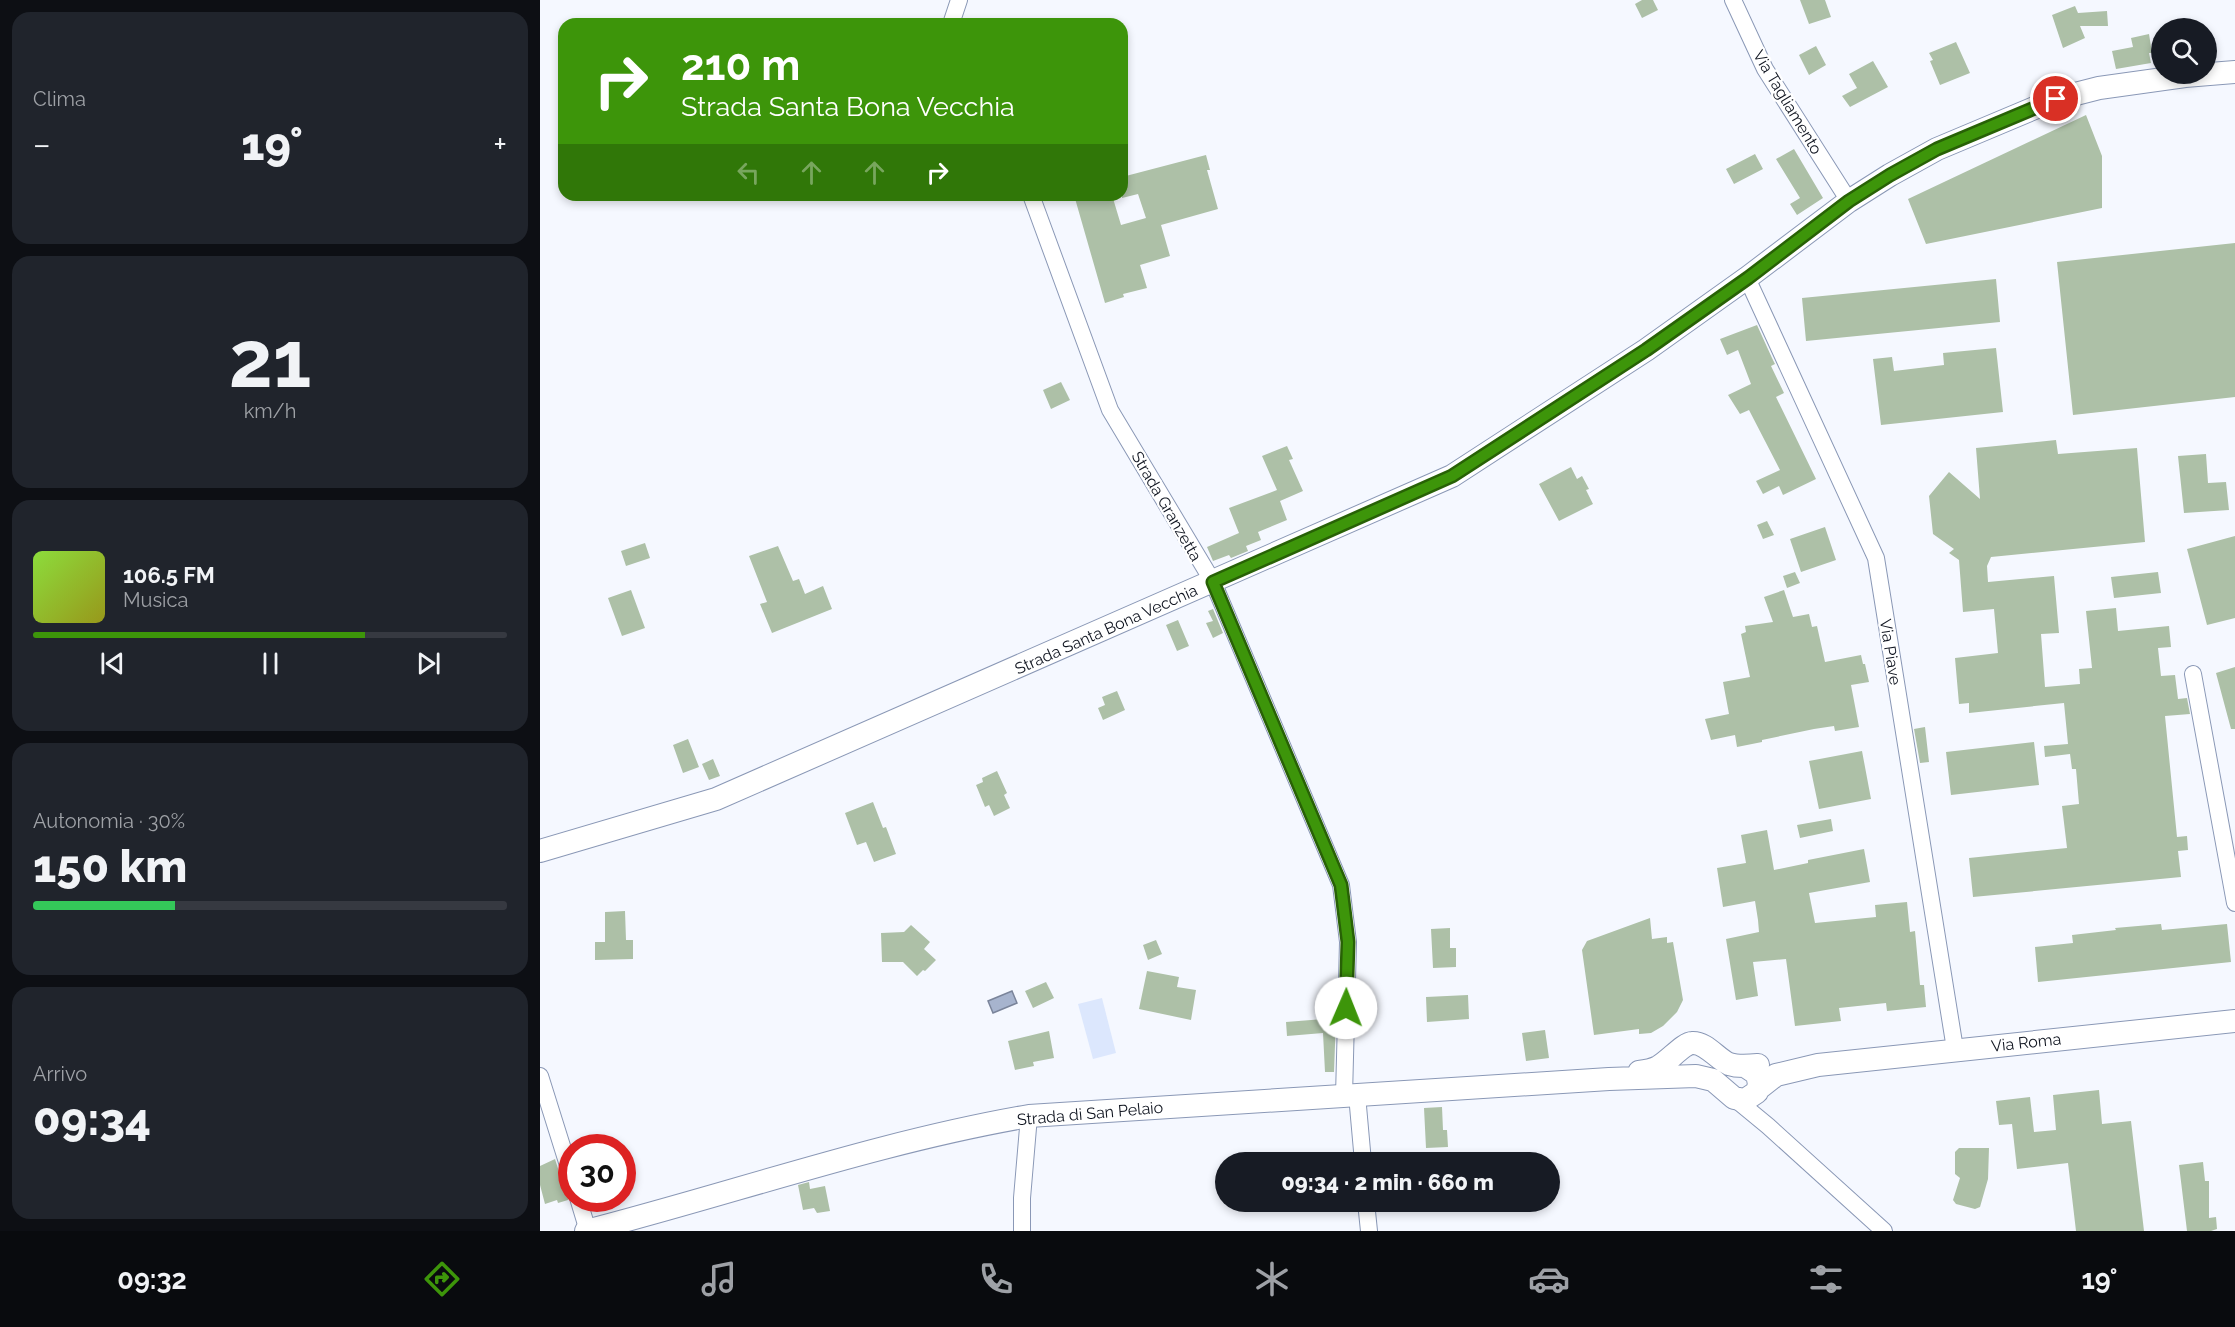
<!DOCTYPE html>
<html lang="it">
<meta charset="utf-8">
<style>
body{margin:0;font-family:Raleway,sans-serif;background:#20242c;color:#f1f3f6;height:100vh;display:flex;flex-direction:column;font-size:22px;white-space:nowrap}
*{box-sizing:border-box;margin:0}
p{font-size:20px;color:#9ea1a6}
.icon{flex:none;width:33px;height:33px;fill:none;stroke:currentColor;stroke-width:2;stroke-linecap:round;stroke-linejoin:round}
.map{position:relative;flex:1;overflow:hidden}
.panel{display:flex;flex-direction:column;gap:12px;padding:12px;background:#0d0f14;width:540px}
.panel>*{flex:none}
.guide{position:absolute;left:18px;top:18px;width:570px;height:183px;border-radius:18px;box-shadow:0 3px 9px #0003;background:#3d950a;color:#fff;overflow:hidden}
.tools{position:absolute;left:1611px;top:18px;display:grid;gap:12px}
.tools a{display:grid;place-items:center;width:66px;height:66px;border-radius:50%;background:#171b24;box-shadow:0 3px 9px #0003;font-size:30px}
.speed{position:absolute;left:18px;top:1134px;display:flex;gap:12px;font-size:30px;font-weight:700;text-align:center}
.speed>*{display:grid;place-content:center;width:78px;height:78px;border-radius:50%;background:#171b24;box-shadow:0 3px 9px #0003;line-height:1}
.speed .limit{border:9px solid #d22;background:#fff;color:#111}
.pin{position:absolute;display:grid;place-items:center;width:51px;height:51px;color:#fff;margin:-26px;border:3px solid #fff;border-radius:50%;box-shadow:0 2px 6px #0007}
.me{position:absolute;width:66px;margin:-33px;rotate:1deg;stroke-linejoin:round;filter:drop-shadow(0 0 4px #0008)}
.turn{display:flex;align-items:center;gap:21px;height:126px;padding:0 24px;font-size:27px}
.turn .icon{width:78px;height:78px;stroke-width:2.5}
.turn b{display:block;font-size:42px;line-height:51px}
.lanes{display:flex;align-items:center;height:57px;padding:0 24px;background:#0003;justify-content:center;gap:30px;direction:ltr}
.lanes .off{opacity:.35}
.big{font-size:45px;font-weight:800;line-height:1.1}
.panel .tile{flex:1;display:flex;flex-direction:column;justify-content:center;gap:9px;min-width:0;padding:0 21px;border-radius:18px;background:#20242c}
.panel .dial{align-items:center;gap:0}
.dial b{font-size:78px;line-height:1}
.song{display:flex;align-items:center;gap:18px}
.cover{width:72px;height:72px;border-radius:9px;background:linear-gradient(135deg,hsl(90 70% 55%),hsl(60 70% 35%))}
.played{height:6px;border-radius:3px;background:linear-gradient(90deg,#3d950a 70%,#363941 70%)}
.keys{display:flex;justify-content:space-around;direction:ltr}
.heat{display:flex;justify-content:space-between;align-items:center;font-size:33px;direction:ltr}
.charge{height:9px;border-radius:4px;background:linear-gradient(90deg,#34c759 30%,#363941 0)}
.trip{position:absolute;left:675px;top:1152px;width:345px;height:60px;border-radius:30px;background:#171b24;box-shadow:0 3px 9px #0003;font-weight:800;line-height:60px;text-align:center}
.tabs{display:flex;height:96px;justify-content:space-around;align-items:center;background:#090b0e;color:#9ea1a6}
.tabs .icon{width:42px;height:42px}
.tabs .on{color:#3d950a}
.tabs b{font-size:27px;color:#f1f3f6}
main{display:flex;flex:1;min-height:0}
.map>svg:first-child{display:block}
</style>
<main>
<section class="panel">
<div class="tile"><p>Clima</p>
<div class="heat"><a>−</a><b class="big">19°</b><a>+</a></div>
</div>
<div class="tile dial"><b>21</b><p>km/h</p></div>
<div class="tile">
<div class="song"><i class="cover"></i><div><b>106.5 FM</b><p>Musica</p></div></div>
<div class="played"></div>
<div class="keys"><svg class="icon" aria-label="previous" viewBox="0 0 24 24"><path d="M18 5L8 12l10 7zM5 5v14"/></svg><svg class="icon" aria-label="pause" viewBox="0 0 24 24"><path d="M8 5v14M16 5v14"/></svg><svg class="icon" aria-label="next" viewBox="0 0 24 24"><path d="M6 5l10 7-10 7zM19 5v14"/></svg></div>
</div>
<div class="tile"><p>Autonomia · 30%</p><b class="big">150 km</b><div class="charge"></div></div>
<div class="tile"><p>Arrivo</p><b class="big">09:34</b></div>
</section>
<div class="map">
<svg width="1695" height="1231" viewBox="0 0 1695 1231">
<rect width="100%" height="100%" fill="#f5f8ff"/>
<path fill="#dce7fd" d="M 562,998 L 576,1053 L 553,1059 L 538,1004 Z"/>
<path fill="#a7b4ce" stroke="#7a849a" stroke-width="1.5" d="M 472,991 L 477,1003 L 453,1013 L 448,1001 Z"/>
<path fill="#adc0a7" d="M 1102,0 L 1113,0 L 1118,10 L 1102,18 L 1095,4 Z
M 1260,0 L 1285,0 L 1291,17 L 1269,24 Z
M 1535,6 L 1538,13 L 1567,11 L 1568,26 L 1540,26 L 1545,38 L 1523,48 L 1512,15 Z
M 1609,34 L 1612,53 L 1609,53 L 1611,63 L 1576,69 L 1572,51 L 1593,47 L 1591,38 Z
M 1416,42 L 1430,73 L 1400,85 L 1390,61 L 1393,60 L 1389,53 Z
M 1276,46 L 1286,65 L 1269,75 L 1259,55 Z
M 1333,61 L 1348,87 L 1310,107 L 1302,96 L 1317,88 L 1309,74 Z
M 1546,115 L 1562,156 L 1562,208 L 1386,244 L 1368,199 Z
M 1254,149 L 1283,198 L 1257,215 L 1250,204 L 1260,198 L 1236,159 Z
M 1215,154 L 1223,169 L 1194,184 L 1186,169 Z
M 666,155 L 670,170 L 667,170 L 678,209 L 621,225 L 630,256 L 600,265 L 607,288 L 583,294 L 584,297 L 565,303 L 534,195 L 572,195 L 581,225 L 606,218 L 598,194 L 582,198 L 582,177 Z
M 1695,243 L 1695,397 L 1533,415 L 1517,262 Z
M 1456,279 L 1460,322 L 1266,341 L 1262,298 Z
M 1217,325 L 1232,358 L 1235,364 L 1231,366 L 1244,393 L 1236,397 L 1276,479 L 1243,495 L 1239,486 L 1223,494 L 1216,481 L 1240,470 L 1209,410 L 1200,414 L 1188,395 L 1211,384 L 1198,350 L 1187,355 L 1180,339 Z
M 1456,348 L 1463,412 L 1341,425 L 1333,359 L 1352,357 L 1354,371 L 1404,365 L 1403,353 Z
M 521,382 L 530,400 L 511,409 L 503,390 Z
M 1516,440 L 1518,454 L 1597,448 L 1605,542 L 1451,557 L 1447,566 L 1448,582 L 1514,576 L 1519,633 L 1501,634 L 1505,687 L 1540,684 L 1539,669 L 1552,668 L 1546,611 L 1576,608 L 1578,631 L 1629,626 L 1631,647 L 1618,648 L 1621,676 L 1635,675 L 1638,699 L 1647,698 L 1650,714 L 1625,716 L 1637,837 L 1647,836 L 1648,850 L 1638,851 L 1641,877 L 1433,897 L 1429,858 L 1527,848 L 1522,806 L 1539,804 L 1536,769 L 1532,769 L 1530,754 L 1505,757 L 1504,746 L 1528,744 L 1524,703 L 1429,713 L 1429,703 L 1419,704 L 1415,658 L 1458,653 L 1454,609 L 1423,612 L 1419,560 L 1409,553 L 1414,549 L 1393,534 L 1389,496 L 1409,472 L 1440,499 L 1436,448 Z
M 747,446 L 753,459 L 749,460 L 763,491 L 740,501 L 747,520 L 718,532 L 721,540 L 706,546 L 708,551 L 691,558 L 689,555 L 673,561 L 667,547 L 699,533 L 689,508 L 737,490 L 722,456 Z
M 1666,454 L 1668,483 L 1686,482 L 1689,510 L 1644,513 L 1638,456 Z
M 1031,467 L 1037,479 L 1042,476 L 1049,489 L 1046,490 L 1053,504 L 1019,521 L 999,484 Z
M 1227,521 L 1234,535 L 1223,539 L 1217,525 Z
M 1285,527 L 1296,560 L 1261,572 L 1250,539 Z
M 1695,536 L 1695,618 L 1667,625 L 1647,549 Z
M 105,543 L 110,558 L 86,566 L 81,551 Z
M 238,546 L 253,581 L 259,579 L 265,594 L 283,586 L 292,609 L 232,633 L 220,604 L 227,602 L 209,556 Z
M 1255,572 L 1260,583 L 1247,588 L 1243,576 Z
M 1618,572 L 1621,593 L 1574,598 L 1571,577 Z
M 91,590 L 105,628 L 82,636 L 68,598 Z
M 1244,590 L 1253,617 L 1269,614 L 1272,627 L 1277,626 L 1285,662 L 1321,655 L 1323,664 L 1325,664 L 1329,682 L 1311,685 L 1319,727 L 1295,731 L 1294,726 L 1274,729 L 1222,740 L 1222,742 L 1197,747 L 1195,735 L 1171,740 L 1165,719 L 1189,714 L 1183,682 L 1210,677 L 1201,634 L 1206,632 L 1205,626 L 1233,622 L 1224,597 Z
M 673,609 L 683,633 L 673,638 L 666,623 L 673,621 L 668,611 Z
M 638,620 L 649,646 L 637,651 L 626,625 Z
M 1695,667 L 1695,729 L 1691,729 L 1676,673 Z
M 577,691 L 585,710 L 563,720 L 558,708 L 565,705 L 562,697 Z
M 1385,727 L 1389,762 L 1380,763 L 1374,729 Z
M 148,739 L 159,767 L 143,773 L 133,745 Z
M 1494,742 L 1499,785 L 1411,795 L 1406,752 Z
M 1322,751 L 1331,799 L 1279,809 L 1269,761 Z
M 173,759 L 180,776 L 169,780 L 162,764 Z
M 457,771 L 467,793 L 464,795 L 470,808 L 454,816 L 449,805 L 445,807 L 436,785 L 443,782 L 442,778 Z
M 333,802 L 343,828 L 346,827 L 356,854 L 334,862 L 326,842 L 317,845 L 305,813 Z
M 1291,819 L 1293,831 L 1260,838 L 1257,825 Z
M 1227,830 L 1234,870 L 1268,863 L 1268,860 L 1324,849 L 1330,882 L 1269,893 L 1275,923 L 1336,917 L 1335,905 L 1367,902 L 1370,932 L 1375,931 L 1380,985 L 1384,985 L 1386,1007 L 1347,1011 L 1346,1003 L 1299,1008 L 1301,1021 L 1255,1026 L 1246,959 L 1213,962 L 1218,996 L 1196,1000 L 1186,939 L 1219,932 L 1218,920 L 1215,901 L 1183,907 L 1177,868 L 1206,863 L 1201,835 Z
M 85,911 L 86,940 L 93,940 L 93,959 L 55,960 L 55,942 L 65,942 L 65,912 Z
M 1110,918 L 1112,939 L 1127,937 L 1127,943 L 1133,942 L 1143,1000 L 1137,1012 L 1123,1026 L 1111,1033 L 1099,1034 L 1099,1029 L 1054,1035 L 1042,950 L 1047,941 Z
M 1621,924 L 1622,930 L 1687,924 L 1691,962 L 1498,982 L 1495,947 L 1533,943 L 1532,935 L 1576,930 L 1575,928 Z
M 371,925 L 390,942 L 384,949 L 396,960 L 385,971 L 383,970 L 377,976 L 363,962 L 342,962 L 341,933 L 364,932 Z
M 910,928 L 910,948 L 916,948 L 916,967 L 893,968 L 891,929 Z
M 616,940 L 622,954 L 608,960 L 603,945 Z
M 607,971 L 639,977 L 637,987 L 656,990 L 651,1020 L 599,1009 Z
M 506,982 L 514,998 L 493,1008 L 485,991 Z
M 928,995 L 929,1019 L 887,1022 L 886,997 Z
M 796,1018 L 794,1072 L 785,1072 L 783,1033 L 747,1036 L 746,1022 Z
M 1005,1030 L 1009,1058 L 986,1061 L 982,1033 Z
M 509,1031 L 514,1058 L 493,1062 L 494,1066 L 475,1070 L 468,1041 Z
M 1559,1090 L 1562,1124 L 1591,1121 L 1604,1231 L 1536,1231 L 1528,1163 L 1477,1169 L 1472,1124 L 1459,1125 L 1456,1101 L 1490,1097 L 1494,1132 L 1516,1130 L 1513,1095 Z
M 902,1107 L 903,1130 L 907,1130 L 908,1147 L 886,1148 L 884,1108 Z
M 1419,1148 L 1449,1148 L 1448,1179 L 1440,1207 L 1435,1209 L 1416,1204 L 1413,1200 L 1420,1178 L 1415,1174 L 1415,1152 Z
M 15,1159 L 22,1181 L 27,1187 L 28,1200 L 18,1203 L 17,1200 L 5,1204 L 0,1185 L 0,1166 Z
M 1663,1162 L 1665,1181 L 1669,1181 L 1669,1218 L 1676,1217 L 1677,1229 L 1671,1231 L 1647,1231 L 1639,1165 Z
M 269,1182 L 270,1189 L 285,1186 L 290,1211 L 277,1213 L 274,1208 L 263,1210 L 258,1185 Z"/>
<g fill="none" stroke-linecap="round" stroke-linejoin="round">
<defs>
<path id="street" d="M 1193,0 L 1225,69 L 1309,201
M 411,24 L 419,0
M 491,195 L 570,410 L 673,582 L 801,885 L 808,942 L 804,1096
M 1207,278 L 1336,558 L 1415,1049
M 1653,674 L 1695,903
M 0,1076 L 32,1178
M 817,1095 L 823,1162
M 1194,1098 L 1228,1126 L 1344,1231
M 38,1198 L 48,1231
M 826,1202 L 829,1231
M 482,1231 L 482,1198 L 489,1116"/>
<path id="secondary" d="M 0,851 L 176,799 L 912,476 L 1106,350 L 1207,278 L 1309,201 L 1350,175 L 1397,149 L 1516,99 L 1559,88 L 1645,76 L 1695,72
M 1099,1072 C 1106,1071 1112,1070 1118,1067 C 1129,1061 1144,1043 1152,1043 C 1166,1042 1177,1059 1189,1064 C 1198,1067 1208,1066 1218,1065
M 1218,1089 L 1236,1075 L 1278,1065 L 1695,1021
M 46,1231 C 194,1193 338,1142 489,1116 L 1069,1079 L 1156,1076 L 1173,1080 L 1194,1098 L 1205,1100 L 1217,1092 L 1219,1084 L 1217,1074 L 1205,1066"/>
</defs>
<use href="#street" stroke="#8a98b6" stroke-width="18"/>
<use href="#secondary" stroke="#8a98b6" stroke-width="24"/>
<use href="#street" stroke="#fff" stroke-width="16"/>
<use href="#secondary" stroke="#fff" stroke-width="22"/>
</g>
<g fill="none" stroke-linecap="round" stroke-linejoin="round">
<defs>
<path id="route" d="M 806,1008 L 808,942 L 801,885 L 673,582 L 912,476 L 1106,350 L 1208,278 L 1309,201 L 1350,175 L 1397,149 L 1516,99"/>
</defs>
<use href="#route" stroke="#286106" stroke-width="15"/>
<use href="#route" stroke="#3d950a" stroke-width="10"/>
</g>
<g text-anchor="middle" stroke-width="4.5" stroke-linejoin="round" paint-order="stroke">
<g font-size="16" fill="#101520" stroke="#fff">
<text transform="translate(1248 102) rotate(59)" y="6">Via Tagliamento</text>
<text transform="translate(627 506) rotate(60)" y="6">Strada Granzetta</text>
<text transform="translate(566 629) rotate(-24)" y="6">Strada Santa Bona Vecchia</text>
<text transform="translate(1351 652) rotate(81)" y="6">Via Piave</text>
<text transform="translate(1486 1042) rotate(-6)" y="6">Via Roma</text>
<text transform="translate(550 1113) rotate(-5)" y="6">Strada di San Pelaio</text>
</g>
</g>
</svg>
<div class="tools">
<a><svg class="icon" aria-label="search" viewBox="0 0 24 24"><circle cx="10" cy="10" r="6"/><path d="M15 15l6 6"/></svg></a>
</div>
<div class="speed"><div class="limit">30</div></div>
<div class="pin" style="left:1516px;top:99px;background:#d93025"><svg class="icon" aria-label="arrive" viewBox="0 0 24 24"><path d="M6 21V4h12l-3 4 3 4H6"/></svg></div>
<svg class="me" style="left:806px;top:1008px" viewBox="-20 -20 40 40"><circle r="19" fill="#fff"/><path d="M0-13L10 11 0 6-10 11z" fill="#3d950a"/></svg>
<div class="trip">09:34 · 2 min · 660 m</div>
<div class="guide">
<div class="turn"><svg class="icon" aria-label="right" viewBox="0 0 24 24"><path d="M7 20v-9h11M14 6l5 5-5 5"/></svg><div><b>210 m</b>Strada Santa Bona Vecchia</div></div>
<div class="lanes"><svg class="icon off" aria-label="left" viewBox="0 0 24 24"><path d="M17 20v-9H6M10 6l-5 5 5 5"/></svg><svg class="icon off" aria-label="ahead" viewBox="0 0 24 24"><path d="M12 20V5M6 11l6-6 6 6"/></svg><svg class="icon off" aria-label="ahead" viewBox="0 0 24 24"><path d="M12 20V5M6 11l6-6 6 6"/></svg><svg class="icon" aria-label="right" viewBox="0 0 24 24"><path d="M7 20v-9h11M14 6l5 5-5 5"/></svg></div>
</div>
</div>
</main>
<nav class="tabs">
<b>09:32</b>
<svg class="icon on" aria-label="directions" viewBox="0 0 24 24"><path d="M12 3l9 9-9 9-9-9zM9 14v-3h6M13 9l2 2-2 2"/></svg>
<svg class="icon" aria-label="music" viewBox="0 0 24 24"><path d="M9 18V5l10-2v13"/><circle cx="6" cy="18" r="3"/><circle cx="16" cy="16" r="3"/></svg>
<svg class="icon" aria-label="phone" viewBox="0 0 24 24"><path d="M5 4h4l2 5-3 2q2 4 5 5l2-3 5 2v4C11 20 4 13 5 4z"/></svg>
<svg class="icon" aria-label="climate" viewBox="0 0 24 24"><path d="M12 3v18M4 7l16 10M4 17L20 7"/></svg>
<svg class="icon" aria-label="car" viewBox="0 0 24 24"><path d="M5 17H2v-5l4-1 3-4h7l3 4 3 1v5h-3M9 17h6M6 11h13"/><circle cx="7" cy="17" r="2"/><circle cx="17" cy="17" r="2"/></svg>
<svg class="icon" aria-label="filters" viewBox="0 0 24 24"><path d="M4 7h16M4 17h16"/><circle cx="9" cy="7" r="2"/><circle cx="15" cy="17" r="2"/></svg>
<b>19°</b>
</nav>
